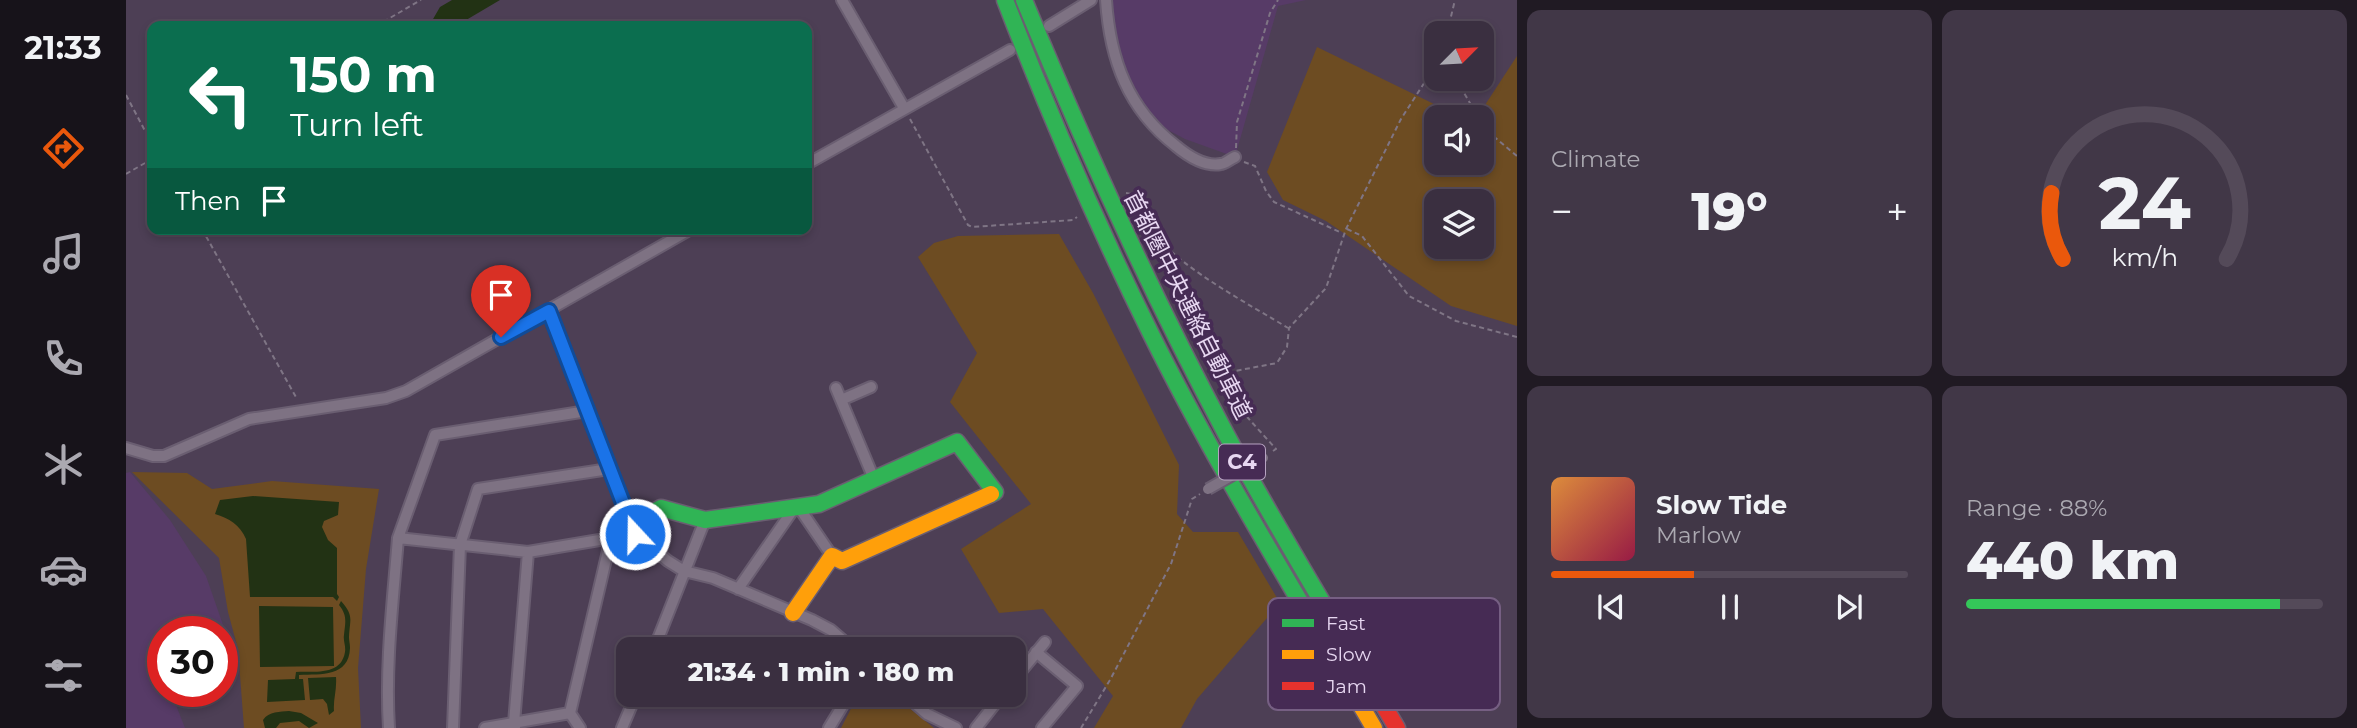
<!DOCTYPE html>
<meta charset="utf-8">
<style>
body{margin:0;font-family:Montserrat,"Noto Sans JP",sans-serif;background:#413747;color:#f1f3f6;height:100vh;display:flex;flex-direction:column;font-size:26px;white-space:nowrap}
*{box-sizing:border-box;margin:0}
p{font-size:23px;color:#aba9b1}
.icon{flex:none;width:38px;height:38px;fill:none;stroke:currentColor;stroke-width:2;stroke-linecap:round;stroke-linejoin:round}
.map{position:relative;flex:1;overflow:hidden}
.side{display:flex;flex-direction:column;gap:10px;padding:10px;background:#201a23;width:840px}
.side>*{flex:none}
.hud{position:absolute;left:21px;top:21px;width:665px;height:214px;border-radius:14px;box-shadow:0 4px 10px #0003,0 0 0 2px #544a59;background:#0b6e4f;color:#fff;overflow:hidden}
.needle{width:46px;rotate:66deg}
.controls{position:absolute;left:1298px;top:21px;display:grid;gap:14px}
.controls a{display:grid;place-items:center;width:70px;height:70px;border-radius:14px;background:#3a2f40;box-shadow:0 4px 10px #0003,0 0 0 2px #544a59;font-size:35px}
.speed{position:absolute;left:21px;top:616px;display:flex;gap:14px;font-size:35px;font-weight:700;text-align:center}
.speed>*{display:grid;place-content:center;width:91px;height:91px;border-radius:50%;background:#3a2f40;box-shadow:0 4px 10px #0003,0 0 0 2px #544a59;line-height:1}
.speed .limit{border:10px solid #d22;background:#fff;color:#111}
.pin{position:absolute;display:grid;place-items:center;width:60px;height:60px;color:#fff;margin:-72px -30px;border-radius:50% 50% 50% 0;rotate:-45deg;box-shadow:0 0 7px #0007}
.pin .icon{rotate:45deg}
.me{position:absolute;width:77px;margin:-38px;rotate:339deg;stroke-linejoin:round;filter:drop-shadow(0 0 5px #0008)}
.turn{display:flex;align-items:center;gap:24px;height:147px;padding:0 28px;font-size:32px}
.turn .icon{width:91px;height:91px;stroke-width:2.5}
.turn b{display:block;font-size:49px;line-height:60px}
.then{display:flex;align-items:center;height:66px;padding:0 28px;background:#0003;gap:14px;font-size:26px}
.big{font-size:52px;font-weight:800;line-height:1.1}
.side .card{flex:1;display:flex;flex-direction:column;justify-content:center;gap:10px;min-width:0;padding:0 24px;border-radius:14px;background:#413747}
.side .dial{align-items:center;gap:0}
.dial svg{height:182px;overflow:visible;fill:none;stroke:#544a59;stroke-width:7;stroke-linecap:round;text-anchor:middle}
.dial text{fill:#f1f3f6;stroke:none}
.song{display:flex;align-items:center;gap:21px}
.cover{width:84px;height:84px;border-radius:10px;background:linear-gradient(135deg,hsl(30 70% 55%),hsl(340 70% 35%))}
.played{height:7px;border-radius:4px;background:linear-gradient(90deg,#ea580c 40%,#544a59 40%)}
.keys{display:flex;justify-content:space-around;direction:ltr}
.heat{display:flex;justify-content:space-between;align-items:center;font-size:38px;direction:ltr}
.charge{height:10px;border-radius:5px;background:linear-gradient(90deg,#34c759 88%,#544a59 0)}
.side .tiles{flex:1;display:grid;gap:10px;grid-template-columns:repeat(2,1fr)}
.trip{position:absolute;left:490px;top:637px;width:410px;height:70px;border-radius:14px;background:#3a2f40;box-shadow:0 4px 10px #0003,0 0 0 2px #544a59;font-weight:800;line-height:70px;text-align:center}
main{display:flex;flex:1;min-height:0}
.tabs{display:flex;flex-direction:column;width:126px;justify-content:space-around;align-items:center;background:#17131a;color:#aba9b1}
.tabs .icon{width:49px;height:49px}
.tabs .active{color:#ea580c}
.tabs b{font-size:32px;color:#f1f3f6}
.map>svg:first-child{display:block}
</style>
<main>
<nav class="tabs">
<b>21:33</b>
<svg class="icon active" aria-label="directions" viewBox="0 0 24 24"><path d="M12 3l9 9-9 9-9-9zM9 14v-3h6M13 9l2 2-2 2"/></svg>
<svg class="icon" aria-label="music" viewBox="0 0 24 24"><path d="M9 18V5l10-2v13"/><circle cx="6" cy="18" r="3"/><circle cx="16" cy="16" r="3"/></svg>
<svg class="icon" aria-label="phone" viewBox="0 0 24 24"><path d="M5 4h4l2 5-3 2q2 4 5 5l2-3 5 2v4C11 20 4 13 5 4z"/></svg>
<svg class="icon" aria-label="climate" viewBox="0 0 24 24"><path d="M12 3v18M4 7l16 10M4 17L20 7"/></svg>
<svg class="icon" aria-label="car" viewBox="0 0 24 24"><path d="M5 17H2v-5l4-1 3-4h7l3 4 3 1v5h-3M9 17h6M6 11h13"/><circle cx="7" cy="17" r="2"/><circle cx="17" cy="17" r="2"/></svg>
<svg class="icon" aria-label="filters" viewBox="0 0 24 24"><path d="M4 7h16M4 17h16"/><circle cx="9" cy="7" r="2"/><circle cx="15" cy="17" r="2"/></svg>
</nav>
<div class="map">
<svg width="1391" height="728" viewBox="0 0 1391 728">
<rect width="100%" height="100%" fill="#4d3f55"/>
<path fill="#573b67" d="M 983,0 L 1180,0 L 1152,6 L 1109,157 L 1059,139 L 1019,118 L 982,24 Z
M 4,472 L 44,520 L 80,576 L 112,668 L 96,674 L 96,632 L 37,632 L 37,691 L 55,691 L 46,695 L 59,728 L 0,728 L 0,473 Z"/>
<path fill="#6d4c22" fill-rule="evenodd" d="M 1191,47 L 1306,103 L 1322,113 L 1357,108 L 1391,56 L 1391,326 L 1325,306 L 1200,221 L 1157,200 L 1141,172 ZM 1311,117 L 1356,117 L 1356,163 L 1311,163 ZM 1311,201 L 1356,201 L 1356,247 L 1311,247 Z
M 933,234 L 967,293 L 1053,465 L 1051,514 L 1067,532 L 1112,532 L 1154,603 L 1071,699 L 1055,728 L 968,728 L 987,696 L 917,609 L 873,613 L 835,549 L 905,504 L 824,402 L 851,353 L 792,257 L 808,243 L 832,236 Z
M 6,472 L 61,473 L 86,489 L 146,481 L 253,489 L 240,569 L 232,668 L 235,728 L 118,728 L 112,649 L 102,612 L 93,558 Z
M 732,695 L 767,695 L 808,728 L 715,728 Z"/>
<path fill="#223214" d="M 326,0 L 374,0 L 330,26 L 303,26 L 314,7 Z
M 127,496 L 213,502 L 212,515 L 198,521 L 196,527 L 202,540 L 211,548 L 211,594 L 213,597 L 211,601 L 207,597 L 124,597 L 120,539 C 114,525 103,518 89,514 L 94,500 Z
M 215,601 C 228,616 224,618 223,637 C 223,641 224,643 224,648 C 223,677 195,674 173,675 L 173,679 L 177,679 L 179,700 L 141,702 L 142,680 L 169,679 L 170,672 C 189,671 215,676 219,652 C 220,646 217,641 218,635 C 219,623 222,616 213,605 Z
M 133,606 L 207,607 L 208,666 L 134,667 Z
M 210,677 C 211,690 207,700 208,711 L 203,715 L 201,704 L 197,699 L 184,700 L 182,678 Z
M 163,711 L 175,713 L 192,723 L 183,728 L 173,721 L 154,723 L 150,728 L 139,728 L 137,720 C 143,711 154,712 163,711 Z"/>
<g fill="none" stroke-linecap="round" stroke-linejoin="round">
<defs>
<path id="street" d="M 716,0 L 778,108
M 980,0 C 984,60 1002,109 1050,146 C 1062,156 1079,167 1095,164 C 1099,164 1104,159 1109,157
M 923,26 L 965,0
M 681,164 L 884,50
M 423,311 L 509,534 L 542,561 L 558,571 L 587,578 L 686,620 L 705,630 L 727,649
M 710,388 L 748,479
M 715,400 L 745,387
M 0,448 L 27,456 L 38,456 L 123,419 L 260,398 L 280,391 L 565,229
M 272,538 L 309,435 L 461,411
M 612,589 L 669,507 L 676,512 L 706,556
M 528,649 L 579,520
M 910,652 L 951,686 L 916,728
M 887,681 L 919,642
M 779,695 L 801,714 L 830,728
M 263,728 C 259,665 267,601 272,538 L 402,552 L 509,534
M 327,728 L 334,545 L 352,489 L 483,469
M 359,728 L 444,713
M 389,728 L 388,723 L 402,552
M 454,728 L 444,713 L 485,538
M 496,728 L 510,695
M 703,728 L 723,695
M 850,728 L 876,695"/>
<path id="fast" d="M 879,0 C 923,114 971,225 1025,334 C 1077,439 1137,539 1196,639
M 898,0 C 959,148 1025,293 1100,434 C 1137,503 1177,570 1217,637
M 505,524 L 535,508 L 579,520 L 693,504 L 831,442 L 869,492 L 865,494"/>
<path id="slow" d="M 667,613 L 706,556 L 716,561 L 865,494
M 1196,639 L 1248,728"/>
<path id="jam" d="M 1217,637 L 1271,728"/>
</defs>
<use href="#street" stroke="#6a5e71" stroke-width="14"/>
<use href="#fast" stroke="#6a5e71" stroke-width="19"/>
<use href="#slow" stroke="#6a5e71" stroke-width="19"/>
<use href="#jam" stroke="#6a5e71" stroke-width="19"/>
<path stroke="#7f7585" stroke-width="2" stroke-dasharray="5 3.5" stroke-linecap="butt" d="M 250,26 L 295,0
M 1321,33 L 1329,0
M 1330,79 L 1352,117
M 0,95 L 26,144
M 784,119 L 842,225 L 846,227 L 947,220 L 951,217
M 1356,124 L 1360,130 L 1391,156
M 1110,148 L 1111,122 L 1144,13 L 1152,0
M 1118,162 L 1129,166 L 1140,191 L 1148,202 L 1216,233
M 0,174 L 26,159
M 1000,193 C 1022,195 1022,223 1033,238 C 1056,269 1128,307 1162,328
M 76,229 L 171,399
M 1221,229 L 1236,236 L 1283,296 L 1330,321 L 1391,337
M 1147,451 L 1150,449 L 1103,397 L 1109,371 L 1151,363 L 1161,347 L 1163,328 L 1200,288 L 1220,229 L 1275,119 L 1311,63
M 955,728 L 984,680 L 1045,564 L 1066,499 L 1074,494"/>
<use href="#street" stroke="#7e7283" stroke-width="10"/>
<use href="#fast" stroke="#30b455" stroke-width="16"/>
<use href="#slow" stroke="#ff9f0a" stroke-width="16"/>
<use href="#jam" stroke="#e5322d" stroke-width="16"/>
<defs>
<path id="street-bridge" d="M 1082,489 L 1137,458"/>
</defs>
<use href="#street-bridge" stroke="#6a5e71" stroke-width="14" stroke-linecap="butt"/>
<use href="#street-bridge" stroke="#7e7283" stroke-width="10"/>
</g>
<path fill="#4b3e51" d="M 59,691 L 71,691 L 56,696 Z"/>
<path fill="#6b5874" stroke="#4b3e51" stroke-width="2" d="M 96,656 L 101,669 L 96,670 Z"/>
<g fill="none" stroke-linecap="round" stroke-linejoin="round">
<defs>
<path id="route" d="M 375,337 L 423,311 L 509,534"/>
</defs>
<use href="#route" stroke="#114b97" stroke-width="18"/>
<use href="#route" stroke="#1a73e8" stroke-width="12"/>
</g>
<g text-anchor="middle" stroke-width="7" stroke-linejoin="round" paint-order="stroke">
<rect fill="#462b54" stroke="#b7a3c2" stroke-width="2" x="1093" y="444.5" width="46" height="35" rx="5"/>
<g font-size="21" font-weight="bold" fill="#e7d7f1">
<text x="1116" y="469">C4</text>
</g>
<g font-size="23" fill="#e7d7f1" stroke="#462b54">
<text transform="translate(1062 305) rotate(63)" y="8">首都圏中央連絡自動車道</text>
</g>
</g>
<rect x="1142" y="598" width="232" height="112" rx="10" fill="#462b54" stroke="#765f83" stroke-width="2"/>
<rect x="1156" y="619" width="32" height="8" fill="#30b455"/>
<rect x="1156" y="650" width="32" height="9" fill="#ff9f0a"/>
<rect x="1156" y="682" width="32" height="8" fill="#e5322d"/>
<g font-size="19" fill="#e7d7f1">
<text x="1200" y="630">Fast</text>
<text x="1200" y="661">Slow</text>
<text x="1200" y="693">Jam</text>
</g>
</svg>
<div class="controls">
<a><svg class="needle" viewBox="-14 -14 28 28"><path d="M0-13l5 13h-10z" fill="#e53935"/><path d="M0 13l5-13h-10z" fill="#aba9b1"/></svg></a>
<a><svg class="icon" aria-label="sound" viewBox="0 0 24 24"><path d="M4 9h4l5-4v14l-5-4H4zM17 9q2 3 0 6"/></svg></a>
<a><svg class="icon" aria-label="layers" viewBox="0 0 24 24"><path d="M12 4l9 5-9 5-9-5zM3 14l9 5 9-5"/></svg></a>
</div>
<div class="speed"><div class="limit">30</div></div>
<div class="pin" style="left:375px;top:337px;background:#d93025"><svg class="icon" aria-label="arrive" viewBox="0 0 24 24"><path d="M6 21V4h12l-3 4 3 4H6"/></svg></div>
<svg class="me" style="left:509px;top:534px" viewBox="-20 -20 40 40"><circle r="17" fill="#1a73e8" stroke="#fff" stroke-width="3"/><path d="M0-11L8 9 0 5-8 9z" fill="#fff"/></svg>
<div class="trip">21:34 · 1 min · 180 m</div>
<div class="hud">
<div class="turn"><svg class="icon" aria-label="left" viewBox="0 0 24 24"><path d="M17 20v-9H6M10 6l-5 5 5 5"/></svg><div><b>150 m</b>Turn left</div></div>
<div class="then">Then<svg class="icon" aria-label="arrive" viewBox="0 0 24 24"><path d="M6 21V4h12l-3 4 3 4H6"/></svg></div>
</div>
</div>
<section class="side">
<div class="tiles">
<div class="card"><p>Climate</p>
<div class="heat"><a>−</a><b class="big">19°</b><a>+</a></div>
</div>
<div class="card dial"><svg viewBox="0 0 100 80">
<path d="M14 69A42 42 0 1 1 86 69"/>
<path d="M14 69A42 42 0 0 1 9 40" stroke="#ea580c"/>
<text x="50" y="56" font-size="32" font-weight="700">24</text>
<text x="50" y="72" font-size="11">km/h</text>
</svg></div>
<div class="card">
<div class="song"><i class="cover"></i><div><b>Slow Tide</b><p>Marlow</p></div></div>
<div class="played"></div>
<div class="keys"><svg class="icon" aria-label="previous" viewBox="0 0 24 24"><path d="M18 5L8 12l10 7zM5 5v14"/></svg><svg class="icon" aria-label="pause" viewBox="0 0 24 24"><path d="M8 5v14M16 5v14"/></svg><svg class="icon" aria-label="next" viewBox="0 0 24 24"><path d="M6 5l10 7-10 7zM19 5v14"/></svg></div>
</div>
<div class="card"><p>Range · 88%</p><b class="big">440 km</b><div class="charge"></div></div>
</div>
</section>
</main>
